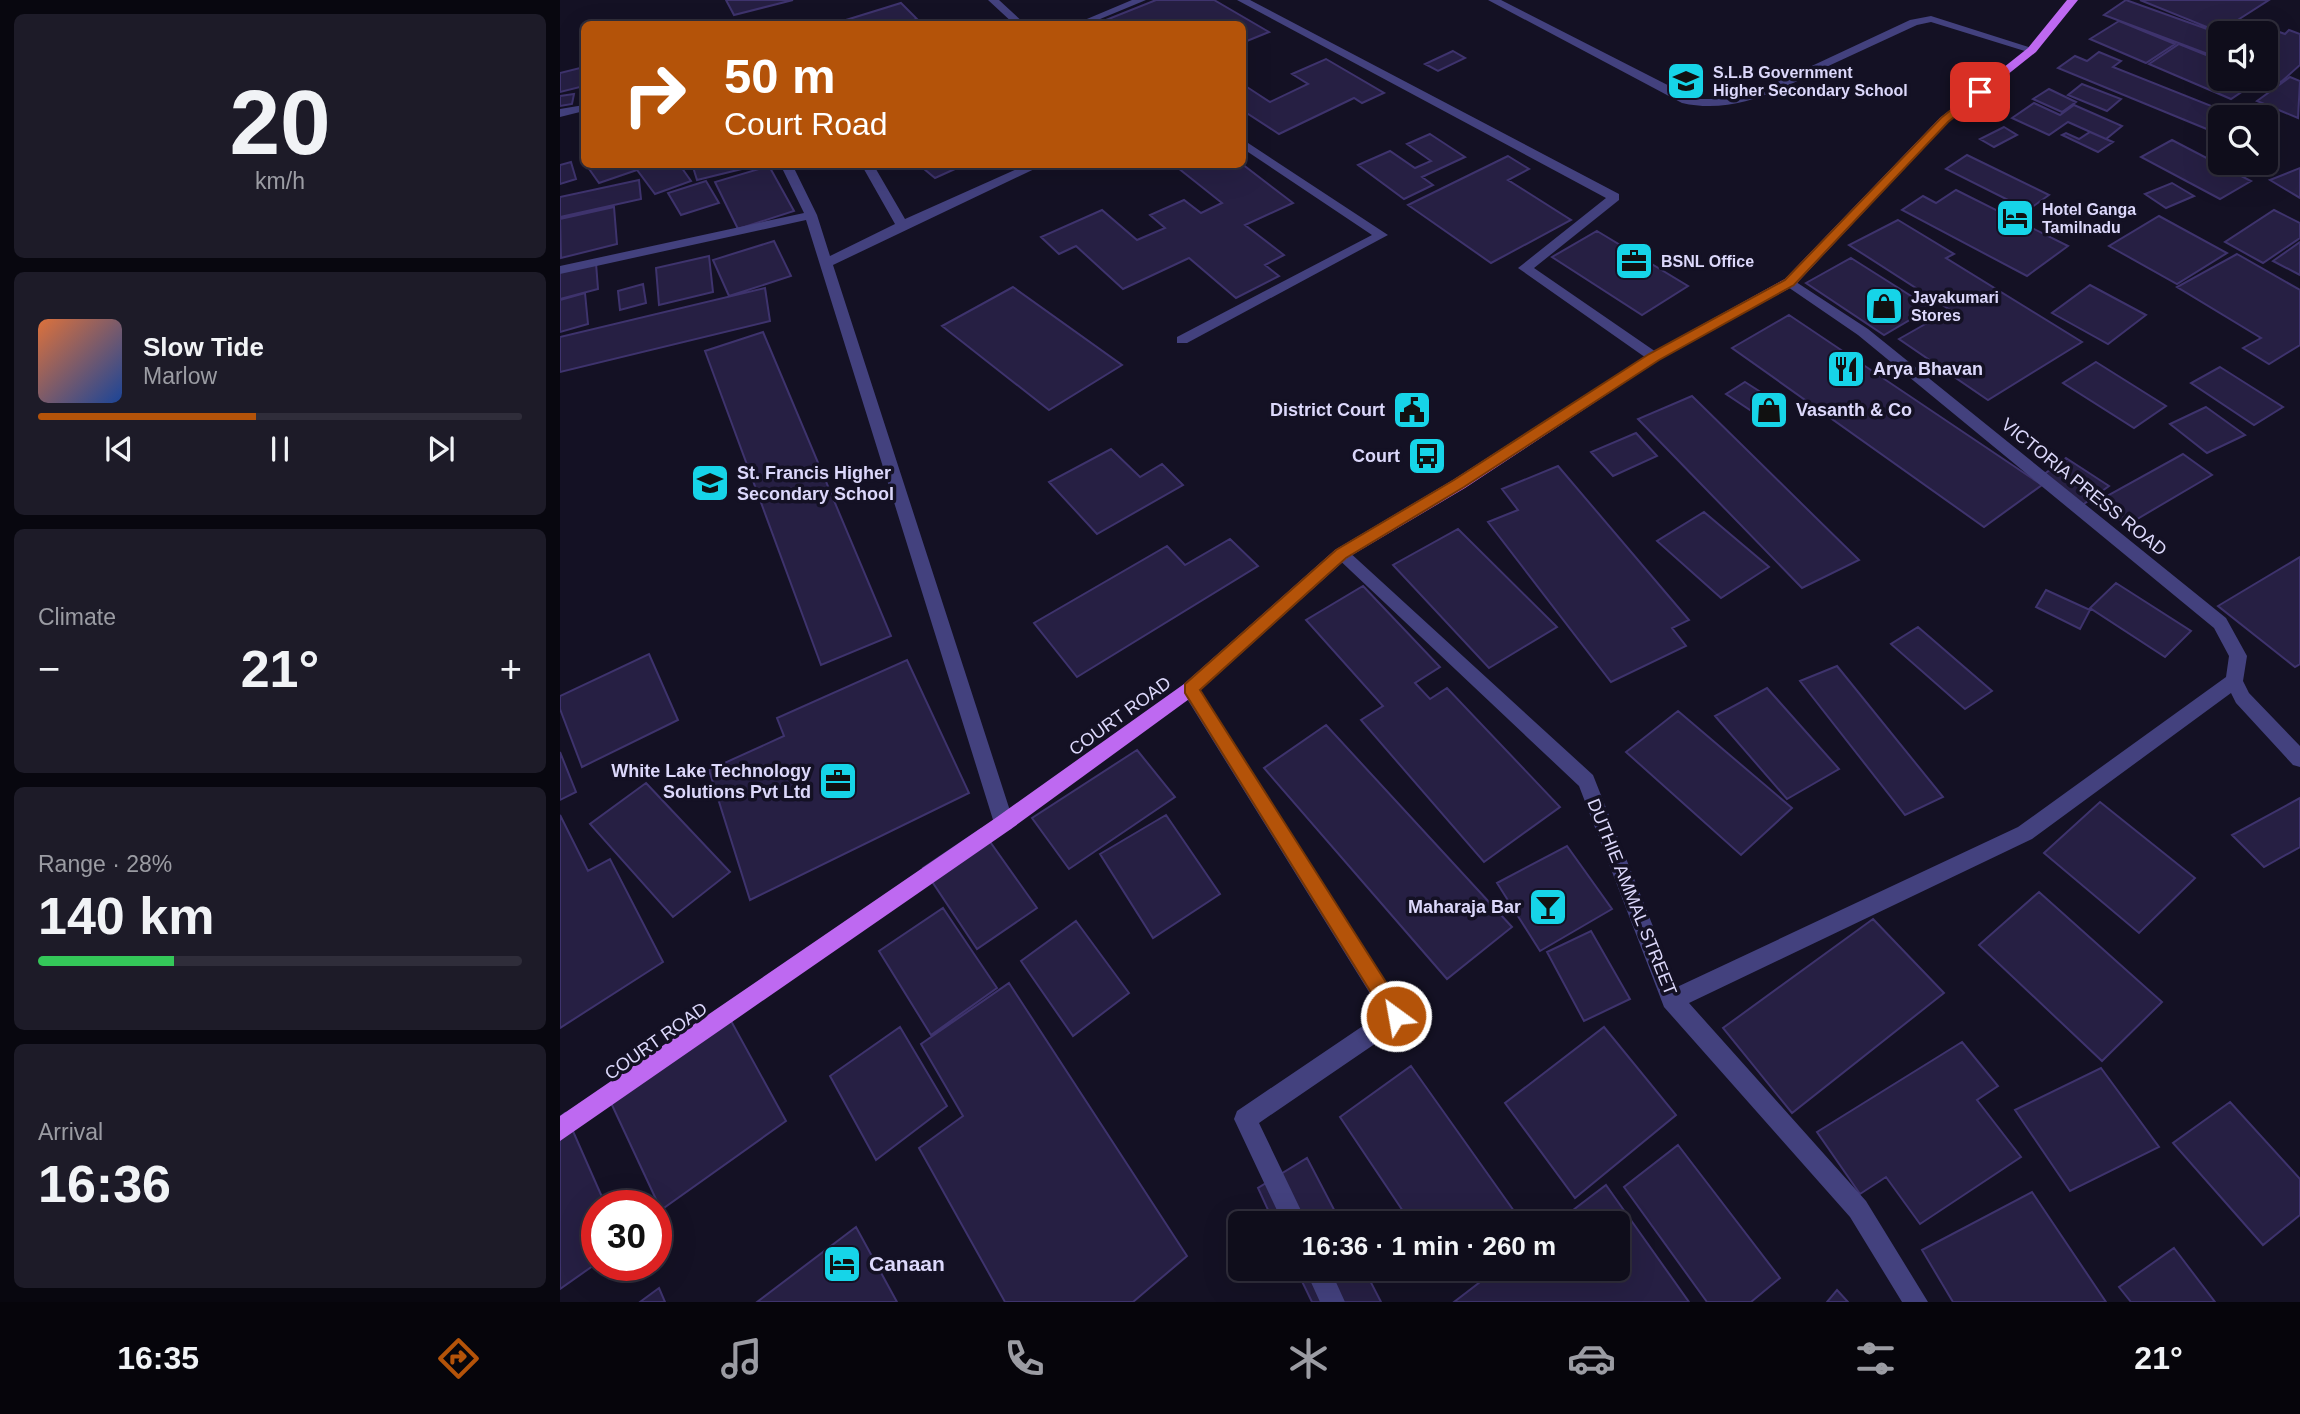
<!DOCTYPE html>
<meta charset="utf-8">
<style>
body{margin:0;font-family:Arial,sans-serif;background:#1d1b28;color:#f1f3f6;height:100vh;display:flex;flex-direction:column;font-size:26px;white-space:nowrap}
*{box-sizing:border-box;margin:0}
p{font-size:23px;color:#9b9ca3}
.icon{flex:none;width:38px;height:38px;fill:none;stroke:currentColor;stroke-width:2;stroke-linecap:round;stroke-linejoin:round}
.map{position:relative;flex:1;overflow:hidden}
.side{display:flex;flex-direction:column;gap:14px;padding:14px;background:#08070f;width:560px}
.side>*{flex:none}
.guide{position:absolute;left:21px;top:21px;width:665px;height:147px;border-radius:10px;box-shadow:0 7px 28px #0002,0 0 0 2px #2f2d3a;background:#b45309;color:#fff;overflow:hidden}
.tools{position:absolute;left:1648px;top:21px;display:grid;gap:14px}
.tools a{display:grid;place-items:center;width:70px;height:70px;border-radius:10px;background:#0f0d1b;box-shadow:0 7px 28px #0002,0 0 0 2px #2f2d3a;font-size:35px}
.speed{position:absolute;left:21px;top:1190px;display:flex;gap:14px;font-size:35px;font-weight:700;text-align:center}
.speed>*{display:grid;place-content:center;width:91px;height:91px;border-radius:50%;background:#0f0d1b;box-shadow:0 7px 28px #0002,0 0 0 2px #2f2d3a;line-height:1}
.speed .limit{border:10px solid #d22;background:#fff;color:#111}
.pin{position:absolute;display:grid;place-items:center;width:60px;height:60px;color:#fff;margin:-30px;border-radius:14px;box-shadow:0 4px 10px #0006}
.me{position:absolute;width:77px;margin:-38px;rotate:328deg;stroke-linejoin:round;filter:drop-shadow(0 0 5px #0008)}
.turn{display:flex;align-items:center;gap:24px;height:147px;padding:0 28px;font-size:32px}
.turn .icon{width:91px;height:91px;stroke-width:2.5}
.turn b{display:block;font-size:49px;line-height:60px}
.big{font-size:52px;font-weight:600;line-height:1.1}
.side .card{flex:1;display:flex;flex-direction:column;justify-content:center;gap:10px;min-width:0;padding:0 24px;border-radius:10px;background:#1d1b28}
.side .dial{align-items:center;gap:0}
.dial b{font-size:91px;line-height:1}
.song{display:flex;align-items:center;gap:21px}
.cover{width:84px;height:84px;border-radius:10px;background:linear-gradient(135deg,hsl(20 70% 55%),hsl(220 70% 35%))}
.played{height:7px;border-radius:4px;background:linear-gradient(90deg,#b45309 45%,#2f2d3a 45%)}
.keys{display:flex;justify-content:space-around;direction:ltr}
.heat{display:flex;justify-content:space-between;align-items:center;font-size:38px;direction:ltr}
.charge{height:10px;border-radius:5px;background:linear-gradient(90deg,#34c759 28%,#2f2d3a 0)}
.trip{position:absolute;left:668px;top:1211px;width:402px;height:70px;border-radius:10px;background:#0f0d1b;box-shadow:0 7px 28px #0002,0 0 0 2px #2f2d3a;font-weight:600;line-height:70px;text-align:center}
.tab-bar{display:flex;height:112px;justify-content:space-around;align-items:center;background:#06050b;color:#9b9ca3}
.tab-bar .icon{width:49px;height:49px}
.tab-bar .current{color:#b45309}
.tab-bar b{font-size:32px;color:#f1f3f6}
main{display:flex;flex:1;min-height:0}
.map>svg:first-child{display:block}
</style>
<main>
<section class="side">
<div class="card dial"><b>20</b><p>km/h</p></div>
<div class="card">
<div class="song"><i class="cover"></i><div><b>Slow Tide</b><p>Marlow</p></div></div>
<div class="played"></div>
<div class="keys"><svg class="icon" aria-label="previous" viewBox="0 0 24 24"><path d="M18 5L8 12l10 7zM5 5v14"/></svg><svg class="icon" aria-label="pause" viewBox="0 0 24 24"><path d="M8 5v14M16 5v14"/></svg><svg class="icon" aria-label="next" viewBox="0 0 24 24"><path d="M6 5l10 7-10 7zM19 5v14"/></svg></div>
</div>
<div class="card"><p>Climate</p>
<div class="heat"><a>−</a><b class="big">21°</b><a>+</a></div>
</div>
<div class="card"><p>Range · 28%</p><b class="big">140 km</b><div class="charge"></div></div>
<div class="card"><p>Arrival</p><b class="big">16:36</b></div>
</section>
<div class="map">
<svg width="1740" height="1302" viewBox="0 0 1740 1302">
<rect width="100%" height="100%" fill="#141124"/>
<path fill="#261f43" stroke="#3e336d" stroke-width="2" d="M 166,0 L 233,0 L 174,15 Z
M 596,0 L 654,0 L 709,32 L 682,43 L 682,24 L 536,24 Z
M 1566,0 L 1661,34 L 1661,59 L 1544,15 Z
M 1580,0 L 1709,0 L 1659,32 Z
M 341,3 L 357,19 L 340,24 L 273,24 Z
M 1559,21 L 1615,44 L 1586,63 L 1530,39 Z
M 1689,21 L 1725,34 L 1729,30 L 1740,34 L 1740,65 L 1721,82 L 1706,77 L 1706,33 L 1673,33 Z
M 1619,44 L 1661,61 L 1661,79 L 1701,79 L 1671,99 L 1589,64 Z
M 893,51 L 905,58 L 878,71 L 865,64 Z
M 1539,52 L 1561,61 L 1553,67 L 1674,115 L 1661,117 L 1661,126 L 1654,132 L 1498,68 L 1515,56 L 1527,61 Z
M 766,59 L 824,93 L 802,103 L 794,98 L 719,134 L 682,110 L 682,89 L 687,87 L 710,102 L 748,84 L 732,74 Z
M 24,67 L 24,86 L 0,92 L 0,73 Z
M 1730,77 L 1740,81 L 1738,118 L 1697,101 Z
M 1522,84 L 1561,99 L 1547,111 L 1508,95 Z
M 1489,89 L 1516,102 L 1502,112 L 1473,99 Z
M 14,94 L 12,104 L 0,106 L 0,96 Z
M 1474,103 L 1500,115 L 1514,105 L 1562,126 L 1546,139 L 1508,122 L 1489,135 L 1452,118 Z
M 1444,127 L 1457,135 L 1434,147 L 1420,139 Z
M 1530,132 L 1553,142 L 1538,152 L 1502,135 L 1506,133 L 1519,139 Z
M 870,134 L 905,157 L 862,177 L 873,185 L 844,199 L 798,165 L 830,151 L 855,168 L 871,161 L 847,144 Z
M 1612,140 L 1691,181 L 1660,199 L 1581,157 Z
M 1407,155 L 1489,195 L 1468,210 L 1386,169 Z
M 948,156 L 969,169 L 948,180 L 1011,220 L 931,263 L 848,205 Z
M 11,162 L 16,179 L 0,184 L 0,165 Z
M 32,164 L 119,164 L 131,181 L 95,194 L 77,170 L 39,183 L 27,166 Z
M 145,164 L 189,164 L 190,167 L 137,180 L 133,167 Z
M 358,164 L 406,164 L 375,178 Z
M 613,164 L 682,164 L 733,203 L 685,225 L 724,255 L 705,265 L 719,276 L 676,298 L 629,258 L 563,289 L 516,246 L 499,254 L 481,237 L 542,210 L 577,240 L 605,228 L 590,215 L 624,200 L 641,213 L 662,203 Z
M 209,166 L 234,211 L 178,229 L 155,182 Z
M 1740,168 L 1740,198 L 1710,180 Z
M 79,180 L 81,199 L 0,217 L 0,197 Z
M 146,181 L 159,203 L 121,215 L 108,193 Z
M 1612,183 L 1634,196 L 1606,208 L 1585,194 Z
M 1396,190 L 1508,246 L 1467,276 L 1342,210 L 1363,196 L 1376,203 Z
M 54,207 L 57,244 L 1,258 L 0,219 Z
M 1714,210 L 1740,223 L 1740,238 L 1703,263 L 1665,242 Z
M 1599,216 L 1667,253 L 1617,284 L 1549,246 Z
M 1338,220 L 1394,254 L 1386,258 L 1522,342 L 1428,400 L 1339,339 L 1390,310 L 1289,245 Z
M 1037,231 L 1128,286 L 1082,315 L 992,257 Z
M 214,241 L 231,276 L 169,296 L 153,260 Z
M 1740,242 L 1740,275 L 1713,261 Z
M 1677,254 L 1740,290 L 1740,345 L 1709,364 L 1683,348 L 1701,338 L 1617,287 Z
M 149,256 L 153,292 L 99,305 L 96,268 Z
M 1291,258 L 1370,308 L 1324,335 L 1246,283 Z
M 36,263 L 38,289 L 0,299 L 0,271 Z
M 83,284 L 86,303 L 60,310 L 58,291 Z
M 1530,285 L 1586,315 L 1548,344 L 1492,313 Z
M 453,287 L 562,365 L 489,410 L 382,326 Z
M 205,288 L 210,321 L 0,372 L 0,337 Z
M 25,293 L 28,324 L 0,332 L 0,300 Z
M 1229,315 L 1482,485 L 1424,527 L 1172,348 Z
M 203,332 L 331,636 L 261,665 L 145,351 Z
M 1536,362 L 1606,406 L 1574,428 L 1503,383 Z
M 1660,367 L 1723,407 L 1694,425 L 1631,383 Z
M 1185,382 L 1224,407 L 1205,420 L 1166,394 Z
M 1132,396 L 1299,560 L 1242,588 L 1078,419 Z
M 1646,407 L 1685,435 L 1647,453 L 1610,424 Z
M 1076,433 L 1097,456 L 1053,476 L 1031,452 Z
M 551,449 L 580,477 L 602,464 L 623,485 L 537,534 L 489,482 Z
M 1623,454 L 1652,475 L 1567,525 L 1536,502 Z
M 1506,458 L 1549,486 L 1521,506 L 1479,478 Z
M 998,466 L 1129,620 L 1112,628 L 1126,646 L 1051,682 L 928,522 L 958,510 L 942,489 Z
M 1144,512 L 1209,567 L 1161,598 L 1097,541 Z
M 898,529 L 997,627 L 929,668 L 833,565 Z
M 670,539 L 698,566 L 517,677 L 474,623 L 607,546 L 625,565 Z
M 1740,557 L 1740,664 L 1735,667 L 1658,606 Z
M 1556,583 L 1631,631 L 1605,657 L 1530,608 Z
M 803,586 L 880,667 L 855,683 L 870,699 L 887,688 L 1000,807 L 924,862 L 801,720 L 823,706 L 746,620 Z
M 1486,590 L 1530,610 L 1520,629 L 1476,607 Z
M 1358,627 L 1432,691 L 1405,709 L 1331,644 Z
M 89,654 L 118,720 L 22,767 L 0,709 L 0,696 Z
M 347,660 L 409,793 L 190,900 L 149,770 L 224,736 L 217,718 Z
M 1277,666 L 1383,797 L 1345,815 L 1240,681 Z
M 1207,688 L 1279,769 L 1227,799 L 1155,716 Z
M 1118,711 L 1232,808 L 1181,855 L 1066,752 Z
M 766,725 L 952,927 L 887,979 L 704,768 Z
M 577,750 L 615,797 L 509,869 L 472,818 Z
M 0,752 L 16,792 L 0,800 Z
M 86,783 L 170,872 L 113,917 L 30,824 Z
M 1740,798 L 1740,847 L 1704,867 L 1672,835 Z
M 1540,802 L 1635,878 L 1579,933 L 1484,853 Z
M 0,815 L 28,871 L 50,859 L 103,962 L 0,1028 Z
M 606,815 L 660,894 L 593,938 L 540,854 Z
M 421,829 L 477,908 L 417,949 L 363,868 Z
M 1007,846 L 1052,909 L 980,951 L 937,883 Z
M 1479,892 L 1602,1002 L 1542,1061 L 1419,945 Z
M 383,908 L 437,988 L 371,1035 L 319,951 Z
M 1313,919 L 1384,993 L 1232,1113 L 1163,1028 Z
M 516,921 L 569,993 L 513,1036 L 461,961 Z
M 1031,931 L 1070,999 L 1024,1021 L 987,952 Z
M 449,983 L 627,1256 L 573,1302 L 445,1302 L 359,1148 L 403,1116 L 361,1044 Z
M 165,1010 L 226,1121 L 101,1210 L 45,1090 Z
M 340,1027 L 387,1106 L 316,1160 L 270,1076 Z
M 1044,1027 L 1116,1115 L 1015,1198 L 945,1103 Z
M 1402,1042 L 1438,1086 L 1417,1100 L 1461,1157 L 1360,1224 L 1326,1177 L 1300,1194 L 1257,1132 Z
M 851,1066 L 954,1211 L 939,1223 L 851,1223 L 780,1117 Z
M 1541,1068 L 1599,1147 L 1510,1191 L 1455,1110 Z
M 1670,1102 L 1740,1179 L 1740,1215 L 1703,1245 L 1613,1143 Z
M 5,1113 L 46,1206 L 37,1206 L 37,1263 L 0,1289 L 0,1117 Z
M 1118,1145 L 1220,1278 L 1191,1302 L 1147,1302 L 1064,1187 Z
M 747,1158 L 781,1223 L 714,1223 L 698,1188 Z
M 1046,1185 L 1129,1302 L 894,1302 L 937,1269 L 1059,1269 L 1059,1223 L 996,1223 Z
M 1472,1192 L 1546,1302 L 1393,1302 L 1362,1250 Z
M 296,1227 L 337,1302 L 197,1302 Z
M 1614,1248 L 1655,1302 L 1571,1302 L 1559,1287 Z
M 736,1269 L 804,1269 L 821,1302 L 752,1302 Z
M 99,1288 L 105,1302 L 80,1302 Z
M 1277,1290 L 1288,1302 L 1267,1302 Z"/>
<g fill="none" stroke-linecap="round" stroke-linejoin="round">
<path fill="#43417e" fill-rule="evenodd" d="M 428,0 L 439,0 L 465,24 L 454,24 Z
M 572,0 L 586,0 L 528,24 L 515,24 Z
M 677,0 L 690,0 L 1059,194 L 1059,200 L 974,268 L 1099,354 L 1099,360 L 1089,360 L 958,268 L 1046,198 Z
M 928,0 L 941,0 L 1135,99 L 1162,99 L 1194,93 L 1350,20 L 1371,16 L 1478,50 L 1468,52 L 1371,22 L 1357,25 C 1326,39 1295,54 1264,68 C 1219,90 1174,115 1122,103 Z
M 24,105 L 24,111 L 0,117 L 0,109 Z
M 682,139 L 828,235 L 627,343 L 617,343 L 617,337 L 812,235 L 682,148 Z
M 220,164 L 232,164 L 257,215 L 270,256 L 335,224 L 301,164 L 313,164 L 345,219 L 468,164 L 485,164 L 273,265 L 454,823 L 451,829 L 444,832 L 437,829 L 434,823 L 246,220 L 0,274 L 0,266 L 244,213 Z
M 1230,278 L 1308,329 L 1666,618 L 1687,656 L 1683,681 L 1689,693 L 1740,746 L 1740,767 L 1733,765 L 1676,703 L 1671,693 L 1472,839 L 1129,1003 L 1306,1201 L 1368,1302 L 1342,1302 L 1290,1217 L 1104,1007 L 1019,786 L 773,554 L 775,550 L 787,550 L 1033,775 L 1117,987 L 1458,827 L 1666,677 L 1669,656 L 1654,628 L 1298,335 L 1225,285 L 1225,279 Z
M 630,682 L 636,684 L 847,1016 L 844,1024 L 699,1123 L 747,1223 L 723,1223 L 674,1119 L 677,1111 L 822,1013 L 624,694 L 621,689 L 624,684 Z
M 745,1269 L 770,1269 L 785,1302 L 760,1302 Z"/>
<path fill="#be69f1" fill-rule="evenodd" d="M 1507,0 L 1518,0 L 1476,52 L 1388,122 L 1235,285 L 1099,360 L 905,488 L 787,558 L 636,694 L 451,829 L 0,1141 L 0,1116 L 437,817 L 624,684 L 775,550 L 893,480 L 1089,354 L 1225,279 L 1380,118 L 1468,48 Z"/>
</g>
<path fill="#b45309" stroke="#753606" stroke-width="2" d="M 1416,90 L 1425,92 L 1388,122 L 1234,285 L 1099,360 L 904,487 L 786,558 L 640,690 L 843,1009 L 846,1016 L 843,1023 L 836,1025 L 830,1023 L 625,693 L 625,684 L 776,550 L 894,480 L 1089,354 L 1225,280 L 1381,118 Z"/>
<defs>
<symbol id="school-square" viewBox="-11 -11 22 22"><rect x="-9" y="-9" width="18" height="18" rx="4" fill="#16d4e8" stroke="#141124"/><path d="M0-5L7-2L0 1L-7-2ZM-4 1L0 2.5L4 1V4Q0 6-4 4Z" fill="#111"/></symbol>
<symbol id="hotel-square" viewBox="-11 -11 22 22"><rect x="-9" y="-9" width="18" height="18" rx="4" fill="#16d4e8" stroke="#141124"/><path d="M-6-4.5h1.5V1H6V5H4.5V3h-9V5H-6ZM-4 0a1.8 1.8 0 1 1 3.6 0ZM.5 0V-2.5h3Q6-2.5 6 0Z" fill="#111"/></symbol>
<symbol id="office-square" viewBox="-11 -11 22 22"><rect x="-9" y="-9" width="18" height="18" rx="4" fill="#16d4e8" stroke="#141124"/><path d="M-6-3h4V-5.5h4V-3h4V5H-6ZM-1-4.5V-3h2v-1.5ZM-6 0V1H6V0Z" fill="#111"/></symbol>
<symbol id="shop-square" viewBox="-11 -11 22 22"><rect x="-9" y="-9" width="18" height="18" rx="4" fill="#16d4e8" stroke="#141124"/><path d="M-5-2.5h2.3a2.7 3.5 0 0 1 5.4 0H5L5.5 6h-11ZM-1.5-2.5h3a1.5 2.3 0 0 0-3 0Z" fill="#111"/></symbol>
<symbol id="restaurant-square" viewBox="-11 -11 22 22"><rect x="-9" y="-9" width="18" height="18" rx="4" fill="#16d4e8" stroke="#141124"/><path d="M-5-6h1v4h1v-4h1v4h1v-4h1v5L-1.5 .5V6h-2V.5L-5-1ZM5-6V6H3V1.5H1.5Q1.5-4 5-6Z" fill="#111"/></symbol>
<symbol id="civic-square" viewBox="-11 -11 22 22"><rect x="-9" y="-9" width="18" height="18" rx="4" fill="#16d4e8" stroke="#141124"/><path d="M-.6-6.5H3V-4.5H.6V-3L4-1V1h2V6H-6V1h2V-1L-.6-3ZM-1.2 2.5V6h2.4V2.5Z" fill="#111"/></symbol>
<symbol id="bus-square" viewBox="-11 -11 22 22"><rect x="-9" y="-9" width="18" height="18" rx="4" fill="#16d4e8" stroke="#141124"/><path d="M-5-6H5V4H4V6H2V4H-2V6H-4V4H-5ZM-3.5-4V0h7V-4ZM-3.5 1.2v1.5H-2V1.2ZM2 1.2v1.5H3.5V1.2Z" fill="#111"/></symbol>
<symbol id="bar-square" viewBox="-11 -11 22 22"><rect x="-9" y="-9" width="18" height="18" rx="4" fill="#16d4e8" stroke="#141124"/><path d="M-6-5H6L.8 .8V4.5H3.5V6h-7V4.5H-.8V.8Z" fill="#111"/></symbol>
</defs>
<g fill-rule="evenodd">
<use href="#school-square" x="1104" y="59" width="44" height="44"/>
<use href="#hotel-square" x="1433" y="196" width="44" height="44"/>
<use href="#office-square" x="1052" y="239" width="44" height="44"/>
<use href="#shop-square" x="1302" y="284" width="44" height="44"/>
<use href="#restaurant-square" x="1264" y="347" width="44" height="44"/>
<use href="#civic-square" x="830" y="388" width="44" height="44"/>
<use href="#shop-square" x="1187" y="388" width="44" height="44"/>
<use href="#bus-square" x="845" y="434" width="44" height="44"/>
<use href="#school-square" x="128" y="461" width="44" height="44"/>
<use href="#office-square" x="256" y="759" width="44" height="44"/>
<use href="#bar-square" x="966" y="885" width="44" height="44"/>
<use href="#hotel-square" x="260" y="1242" width="44" height="44"/>
</g>
<g text-anchor="middle" stroke-width="7" stroke-linejoin="round" paint-order="stroke">
<g font-size="16" font-weight="bold" fill="#dcd8fb" stroke="#141124" text-anchor="start">
<text x="1153" y="78">S.L.B Government<tspan x="1153" dy="18">Higher Secondary School</tspan></text>
<text x="1482" y="215">Hotel Ganga<tspan x="1482" dy="18">Tamilnadu</tspan></text>
<text x="1101" y="267">BSNL Office</text>
<text x="1351" y="303">Jayakumari<tspan x="1351" dy="18">Stores</tspan></text>
</g>
<g font-size="18" font-weight="bold" fill="#dcd8fb" stroke="#141124" text-anchor="end">
<text x="1313" y="375" text-anchor="start">Arya Bhavan</text>
<text x="825" y="416">District Court</text>
<text x="1236" y="416" text-anchor="start">Vasanth &amp; Co</text>
<text x="840" y="462">Court</text>
<text x="177" y="479" text-anchor="start">St. Francis Higher<tspan x="177" dy="21">Secondary School</tspan></text>
<text x="251" y="777">White Lake Technology<tspan x="251" dy="21">Solutions Pvt Ltd</tspan></text>
<text x="961" y="913">Maharaja Bar</text>
</g>
<g font-size="18" fill="#dcd8fb" stroke="#141124">
<text transform="translate(1524 487) rotate(39)" y="6">VICTORIA PRESS ROAD</text>
<text transform="translate(560 716) rotate(-36)" y="6">COURT ROAD</text>
<text transform="translate(1072 897) rotate(68)" y="6">DUTHIE AMMAL STREET</text>
<text transform="translate(96 1041) rotate(-35)" y="6">COURT ROAD</text>
</g>
<g font-size="21" font-weight="bold" fill="#dcd8fb" stroke="#141124" text-anchor="start">
<text x="309" y="1271">Canaan</text>
</g>
</g>
</svg>
<div class="tools">
<a><svg class="icon" aria-label="sound" viewBox="0 0 24 24"><path d="M4 9h4l5-4v14l-5-4H4zM17 9q2 3 0 6"/></svg></a>
<a><svg class="icon" aria-label="search" viewBox="0 0 24 24"><circle cx="10" cy="10" r="6"/><path d="M15 15l6 6"/></svg></a>
</div>
<div class="speed"><div class="limit">30</div></div>
<div class="pin" style="left:1420px;top:92px;background:#d93025"><svg class="icon" aria-label="arrive" viewBox="0 0 24 24"><path d="M6 21V4h12l-3 4 3 4H6"/></svg></div>
<svg class="me" style="left:836px;top:1016px" viewBox="-20 -20 40 40"><circle r="17" fill="#b45309" stroke="#fff" stroke-width="3"/><path d="M0-11L8 9 0 5-8 9z" fill="#fff"/></svg>
<div class="trip">16:36 · 1 min · 260 m</div>
<div class="guide">
<div class="turn"><svg class="icon" aria-label="right" viewBox="0 0 24 24"><path d="M7 20v-9h11M14 6l5 5-5 5"/></svg><div><b>50 m</b>Court Road</div></div>
</div>
</div>
</main>
<nav class="tab-bar">
<b>16:35</b>
<svg class="icon current" aria-label="directions" viewBox="0 0 24 24"><path d="M12 3l9 9-9 9-9-9zM9 14v-3h6M13 9l2 2-2 2"/></svg>
<svg class="icon" aria-label="music" viewBox="0 0 24 24"><path d="M9 18V5l10-2v13"/><circle cx="6" cy="18" r="3"/><circle cx="16" cy="16" r="3"/></svg>
<svg class="icon" aria-label="phone" viewBox="0 0 24 24"><path d="M5 4h4l2 5-3 2q2 4 5 5l2-3 5 2v4C11 20 4 13 5 4z"/></svg>
<svg class="icon" aria-label="climate" viewBox="0 0 24 24"><path d="M12 3v18M4 7l16 10M4 17L20 7"/></svg>
<svg class="icon" aria-label="car" viewBox="0 0 24 24"><path d="M5 17H2v-5l4-1 3-4h7l3 4 3 1v5h-3M9 17h6M6 11h13"/><circle cx="7" cy="17" r="2"/><circle cx="17" cy="17" r="2"/></svg>
<svg class="icon" aria-label="filters" viewBox="0 0 24 24"><path d="M4 7h16M4 17h16"/><circle cx="9" cy="7" r="2"/><circle cx="15" cy="17" r="2"/></svg>
<b>21°</b>
</nav>
